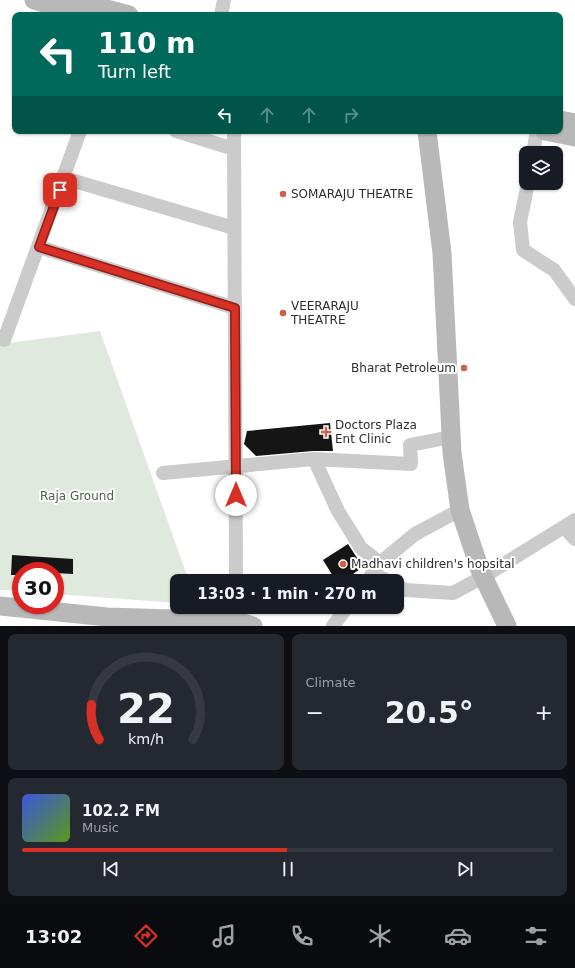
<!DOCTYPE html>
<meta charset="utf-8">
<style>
body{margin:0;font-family:"DejaVu Sans",sans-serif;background:#242831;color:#f1f3f6;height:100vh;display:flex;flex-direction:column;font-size:15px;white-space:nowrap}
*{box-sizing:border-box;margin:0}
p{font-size:13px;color:#9ea1a6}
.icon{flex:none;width:22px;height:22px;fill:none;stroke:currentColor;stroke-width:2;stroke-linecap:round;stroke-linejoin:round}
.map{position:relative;height:626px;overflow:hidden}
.details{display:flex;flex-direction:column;gap:8px;padding:8px;background:#0d0f14;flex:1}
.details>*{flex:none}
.top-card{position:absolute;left:12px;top:12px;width:551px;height:122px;border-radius:8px;box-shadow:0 1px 3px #0004;background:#00695c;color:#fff;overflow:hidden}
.controls{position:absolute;left:519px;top:146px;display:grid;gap:8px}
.controls a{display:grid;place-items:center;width:44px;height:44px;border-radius:8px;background:#171b24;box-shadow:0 1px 3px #0004;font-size:20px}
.speed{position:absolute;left:12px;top:562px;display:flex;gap:8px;font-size:20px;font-weight:700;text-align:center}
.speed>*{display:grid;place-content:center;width:52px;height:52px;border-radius:50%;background:#171b24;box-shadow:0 1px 3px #0004;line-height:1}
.speed .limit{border:6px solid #d22;background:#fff;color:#111}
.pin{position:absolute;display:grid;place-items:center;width:34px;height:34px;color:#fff;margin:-17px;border-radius:8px;box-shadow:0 2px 6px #0006}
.me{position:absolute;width:44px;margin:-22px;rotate:0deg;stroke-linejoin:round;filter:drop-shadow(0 0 3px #0008)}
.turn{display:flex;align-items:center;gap:14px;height:84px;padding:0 20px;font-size:18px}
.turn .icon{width:52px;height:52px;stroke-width:2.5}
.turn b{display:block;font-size:28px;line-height:34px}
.lanes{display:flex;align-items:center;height:38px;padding:0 20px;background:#0003;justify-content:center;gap:20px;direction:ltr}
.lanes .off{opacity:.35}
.big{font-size:30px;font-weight:600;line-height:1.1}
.details .widget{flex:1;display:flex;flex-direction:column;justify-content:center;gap:6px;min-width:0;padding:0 14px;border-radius:8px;background:#242831}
.details .dial{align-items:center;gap:0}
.dial svg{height:104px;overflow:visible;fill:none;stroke:#363941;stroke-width:7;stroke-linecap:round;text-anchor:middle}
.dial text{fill:#f1f3f6;stroke:none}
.song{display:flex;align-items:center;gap:12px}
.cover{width:48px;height:48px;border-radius:6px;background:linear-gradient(135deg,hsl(230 70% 55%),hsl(90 70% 35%))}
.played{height:4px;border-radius:2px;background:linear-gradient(90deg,#d93025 50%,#363941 50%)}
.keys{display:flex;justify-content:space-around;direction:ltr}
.heat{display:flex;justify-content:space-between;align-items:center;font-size:22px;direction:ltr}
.details .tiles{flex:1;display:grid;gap:8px;grid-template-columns:1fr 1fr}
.widget:last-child{grid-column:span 2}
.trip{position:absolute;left:170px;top:574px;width:234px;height:40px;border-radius:8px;background:#171b24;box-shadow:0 1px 3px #0004;font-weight:600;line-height:40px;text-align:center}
.tabs{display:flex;height:64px;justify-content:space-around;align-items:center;background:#090b0e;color:#9ea1a6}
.tabs .icon{width:28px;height:28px}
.tabs .on{color:#d93025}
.tabs b{font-size:18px;color:#f1f3f6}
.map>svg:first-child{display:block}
</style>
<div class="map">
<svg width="575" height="626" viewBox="0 0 575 626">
<rect width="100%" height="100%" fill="#fff"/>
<path fill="#e0e9dd" d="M 100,331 L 189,581 L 177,581 L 177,603 L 55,594 L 55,571 L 21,571 L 21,591 L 0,590 L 0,344 Z"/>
<path fill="#151515" d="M 330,423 L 333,451 L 313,451 L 256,456 L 244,444 L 247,431 Z
M 348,544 L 363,567 L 343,581 L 336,581 L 323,560 Z
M 12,555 L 73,559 L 73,574 L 55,573 L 55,571 L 21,571 L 21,575 L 11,575 Z"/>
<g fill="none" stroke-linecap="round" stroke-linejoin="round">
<path stroke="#cbcbcb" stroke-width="14" d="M 221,15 L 224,0
M 176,131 L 234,149
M 234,131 L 236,581
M 533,153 L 537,131
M 64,178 L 234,228
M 528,183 L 520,222 L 523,250 L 554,270 L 575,299
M 39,247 L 235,308
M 4,340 L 80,131
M 314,459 L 338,511 L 361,548 L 380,563 L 415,534 L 460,510
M 163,473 L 314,459 L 411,464 L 410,445 L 451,437
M 564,527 L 575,539
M 372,573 L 388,581
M 367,581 L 380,563
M 397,585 L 405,590 L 453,593 L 483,577 L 575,520
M 236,626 L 237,607
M 333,626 L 347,607"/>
<path stroke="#b8b8b8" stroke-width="19" d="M 34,0 L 83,15
M 74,0 L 129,15
M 560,120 L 575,123
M 427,131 L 442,253 L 452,453 L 460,510 L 480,570 L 507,626
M 545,131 L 575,137
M 0,606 L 107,617 L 237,621 L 253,626"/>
</g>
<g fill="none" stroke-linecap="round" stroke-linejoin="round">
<defs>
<path id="route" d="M 60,190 L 39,247 L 235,308 L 236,495"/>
</defs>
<use href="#route" stroke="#8d1f18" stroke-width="10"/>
<use href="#route" stroke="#d93025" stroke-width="7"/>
</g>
<g fill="#cf5f45" stroke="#fff" stroke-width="1.5">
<circle cx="283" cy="194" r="4"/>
<circle cx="283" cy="313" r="4"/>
<circle cx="464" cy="368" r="4"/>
<path d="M324 426h4v4h4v4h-4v4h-4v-4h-4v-4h4z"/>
<circle cx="343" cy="564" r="4"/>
</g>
<g text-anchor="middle" stroke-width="4" stroke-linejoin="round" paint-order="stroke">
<g font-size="12" fill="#2e2e2e" stroke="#fff" text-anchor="start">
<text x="291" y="198">SOMARAJU THEATRE</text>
<text x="291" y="310">VEERARAJU<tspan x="291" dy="14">THEATRE</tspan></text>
<text x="456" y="372" text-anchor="end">Bharat Petroleum</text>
<text x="335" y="429">Doctors Plaza<tspan x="335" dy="14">Ent Clinic</tspan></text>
<text x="351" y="568">Madhavi children's hopsital</text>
</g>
<g font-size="12" fill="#486341" stroke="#fff">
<text x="77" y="500">Raja Ground</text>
</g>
</g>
</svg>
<div class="controls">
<a><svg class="icon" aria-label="layers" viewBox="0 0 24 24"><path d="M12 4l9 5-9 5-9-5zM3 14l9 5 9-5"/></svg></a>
</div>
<div class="speed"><div class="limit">30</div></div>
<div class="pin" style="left:60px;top:190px;background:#d93025"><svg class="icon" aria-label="arrive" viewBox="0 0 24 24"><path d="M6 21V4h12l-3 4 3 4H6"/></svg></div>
<svg class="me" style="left:236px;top:495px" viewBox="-20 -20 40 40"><circle r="19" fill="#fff"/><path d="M0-13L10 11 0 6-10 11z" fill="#d93025"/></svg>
<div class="trip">13:03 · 1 min · 270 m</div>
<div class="top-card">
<div class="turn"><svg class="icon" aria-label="left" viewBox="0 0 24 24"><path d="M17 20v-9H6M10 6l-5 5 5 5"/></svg><div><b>110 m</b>Turn left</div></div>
<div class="lanes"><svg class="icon" aria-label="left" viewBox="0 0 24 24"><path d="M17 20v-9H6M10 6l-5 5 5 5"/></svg><svg class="icon off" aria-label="ahead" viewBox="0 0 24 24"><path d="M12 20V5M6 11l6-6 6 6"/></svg><svg class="icon off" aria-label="ahead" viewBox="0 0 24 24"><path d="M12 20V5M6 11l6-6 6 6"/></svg><svg class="icon off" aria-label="right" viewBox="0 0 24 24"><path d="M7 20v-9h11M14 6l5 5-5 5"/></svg></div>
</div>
</div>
<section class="details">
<div class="tiles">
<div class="widget dial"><svg viewBox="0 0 100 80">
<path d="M14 69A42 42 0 1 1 86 69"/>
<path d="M14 69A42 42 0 0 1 8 42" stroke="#d93025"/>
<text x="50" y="56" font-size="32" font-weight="700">22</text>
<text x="50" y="72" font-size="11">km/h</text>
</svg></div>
<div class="widget"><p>Climate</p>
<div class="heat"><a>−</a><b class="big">20.5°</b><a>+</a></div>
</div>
<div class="widget">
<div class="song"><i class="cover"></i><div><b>102.2 FM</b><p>Music</p></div></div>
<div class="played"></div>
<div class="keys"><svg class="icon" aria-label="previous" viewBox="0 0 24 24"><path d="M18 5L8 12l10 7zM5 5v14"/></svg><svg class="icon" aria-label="pause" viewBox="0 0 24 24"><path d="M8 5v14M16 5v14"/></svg><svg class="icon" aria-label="next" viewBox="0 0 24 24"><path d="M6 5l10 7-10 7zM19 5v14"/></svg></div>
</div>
</div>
</section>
<nav class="tabs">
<b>13:02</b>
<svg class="icon on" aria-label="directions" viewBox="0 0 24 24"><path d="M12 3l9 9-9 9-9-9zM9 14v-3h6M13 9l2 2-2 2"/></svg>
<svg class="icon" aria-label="music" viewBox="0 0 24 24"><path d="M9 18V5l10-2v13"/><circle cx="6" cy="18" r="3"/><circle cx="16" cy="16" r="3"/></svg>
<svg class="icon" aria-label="phone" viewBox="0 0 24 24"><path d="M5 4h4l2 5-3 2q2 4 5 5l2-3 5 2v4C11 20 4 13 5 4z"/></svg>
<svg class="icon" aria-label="climate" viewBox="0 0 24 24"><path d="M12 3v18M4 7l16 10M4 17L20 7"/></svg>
<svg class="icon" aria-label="car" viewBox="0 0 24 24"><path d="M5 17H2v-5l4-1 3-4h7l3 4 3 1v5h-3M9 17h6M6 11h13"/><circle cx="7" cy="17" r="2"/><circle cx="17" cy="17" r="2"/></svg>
<svg class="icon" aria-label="filters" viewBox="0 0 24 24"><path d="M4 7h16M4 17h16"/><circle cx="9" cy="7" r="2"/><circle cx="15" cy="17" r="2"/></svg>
</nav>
